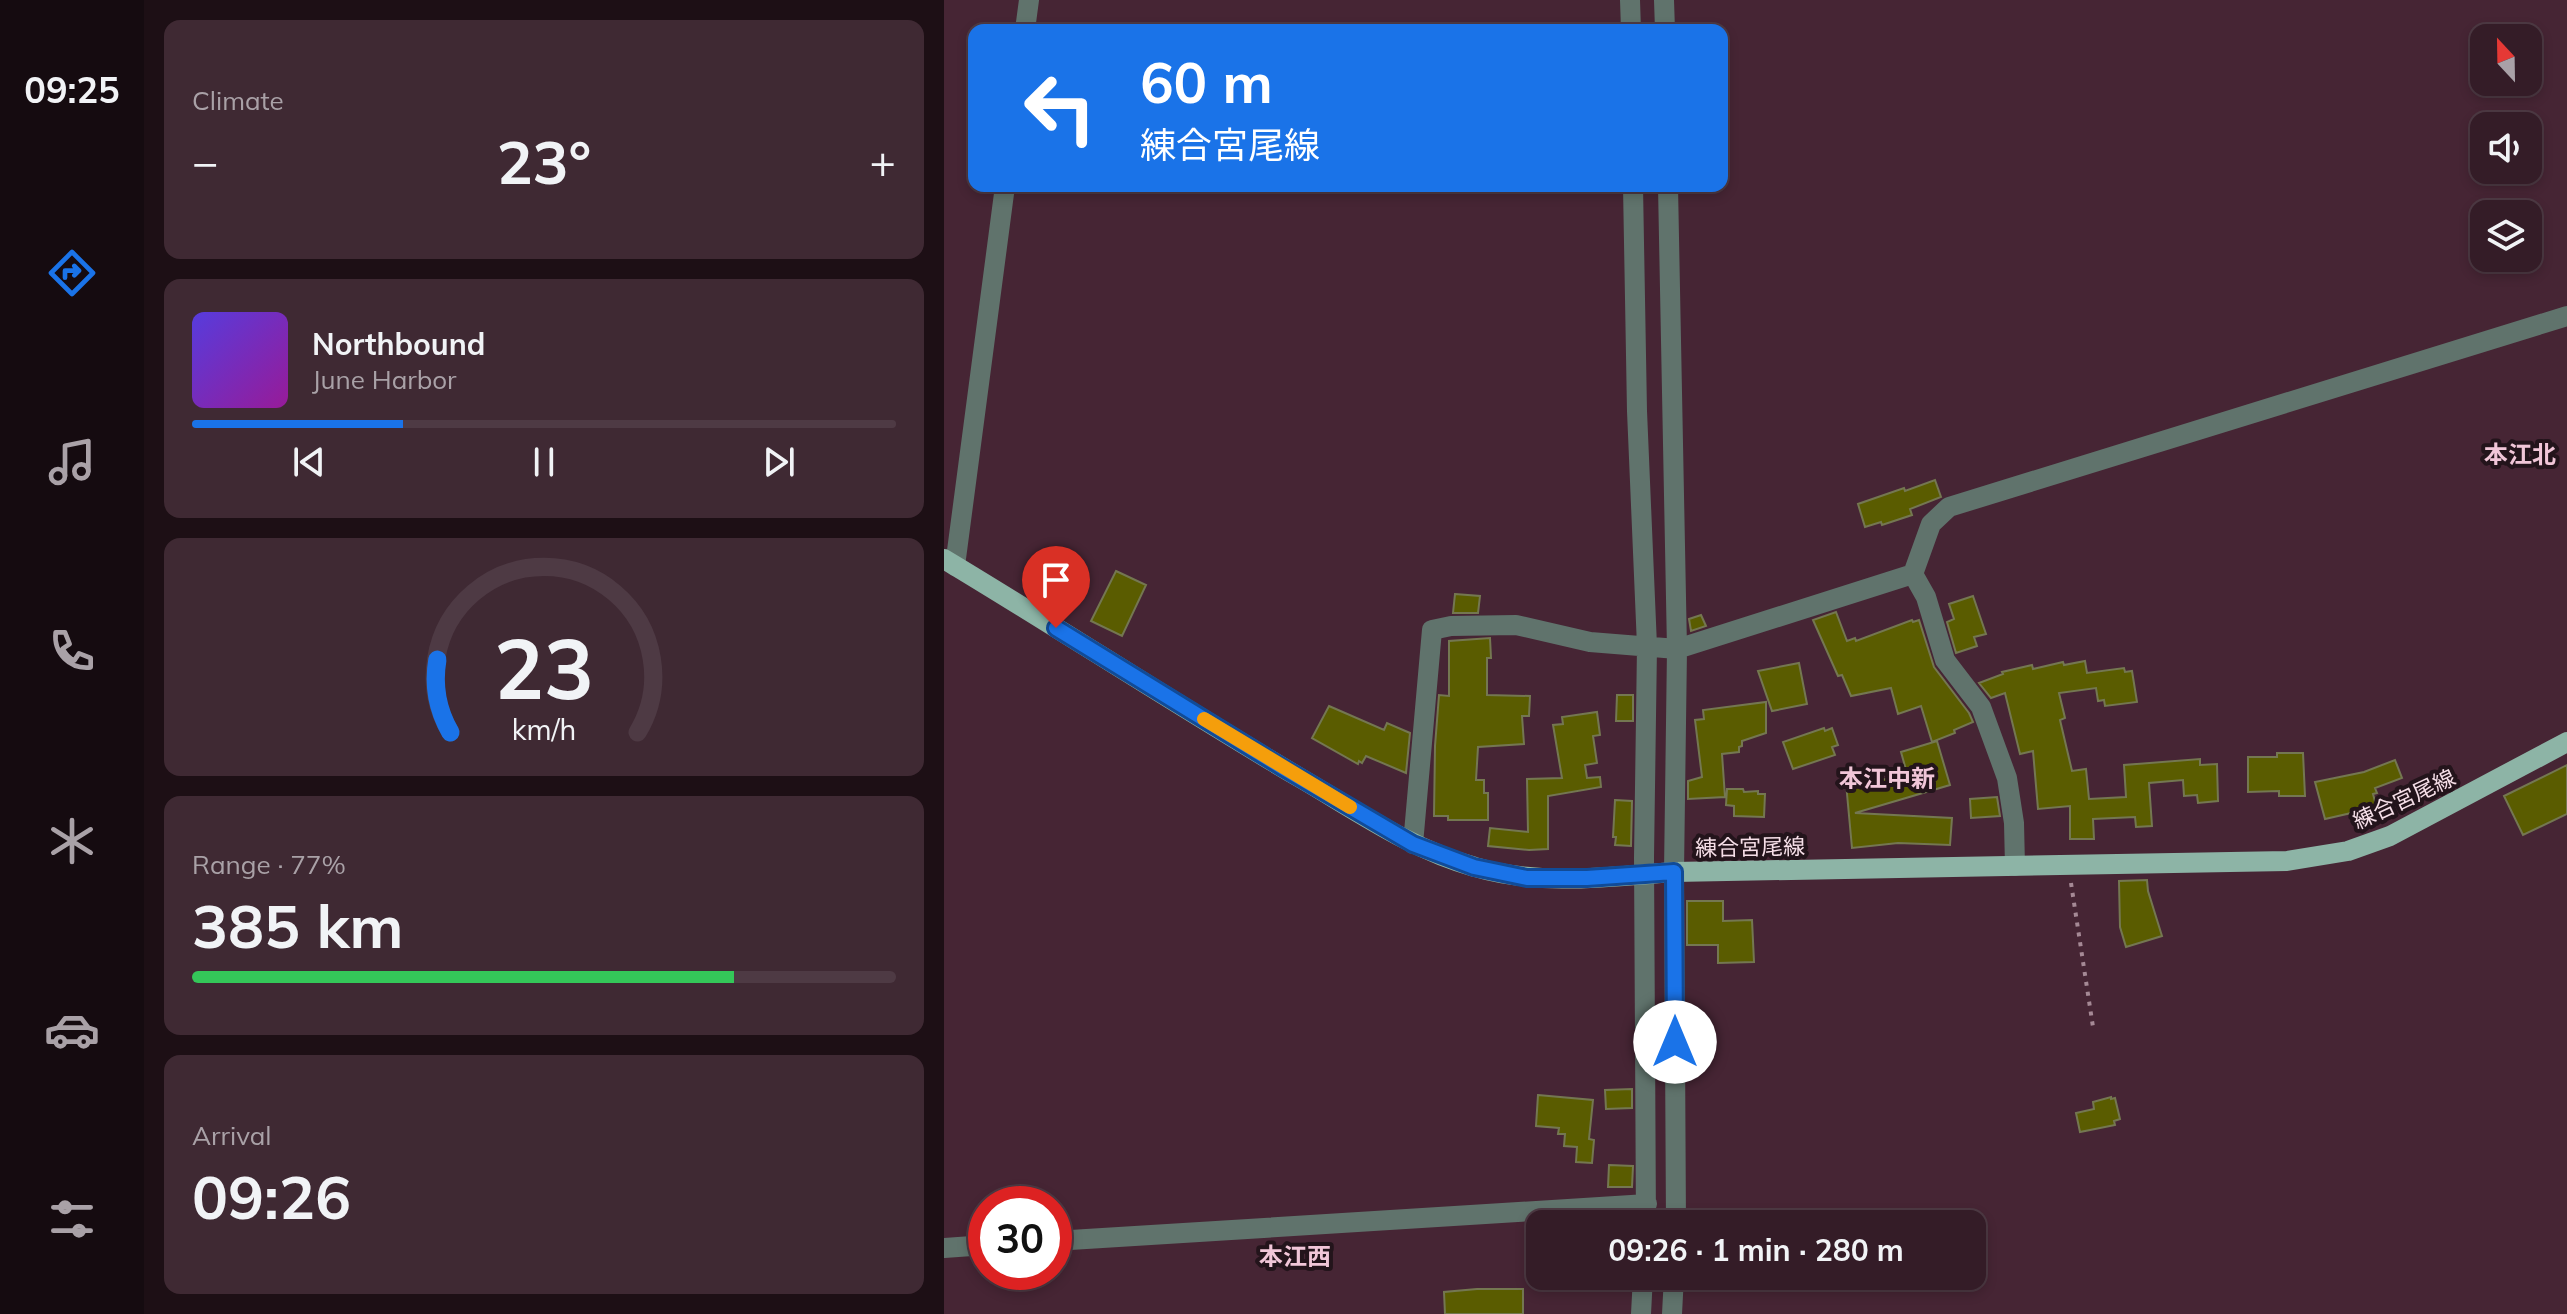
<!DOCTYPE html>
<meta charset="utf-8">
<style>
body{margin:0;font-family:Mulish,"Noto Sans JP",sans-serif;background:#3f2933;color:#f1f3f6;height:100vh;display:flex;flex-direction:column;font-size:30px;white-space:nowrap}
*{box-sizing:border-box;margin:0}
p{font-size:26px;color:#a9a1a7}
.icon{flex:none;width:44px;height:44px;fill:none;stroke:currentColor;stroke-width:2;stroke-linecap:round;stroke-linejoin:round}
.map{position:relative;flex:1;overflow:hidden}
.side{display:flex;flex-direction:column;gap:20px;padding:20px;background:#1d0f15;width:800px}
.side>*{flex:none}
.top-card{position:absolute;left:24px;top:24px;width:760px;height:168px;border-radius:16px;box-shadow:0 4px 12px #0003,0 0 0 2px #4e3a44;background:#1a73e8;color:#fff;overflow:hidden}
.needle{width:52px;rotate:338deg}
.fabs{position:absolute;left:1526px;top:24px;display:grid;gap:16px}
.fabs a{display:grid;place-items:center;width:72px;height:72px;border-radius:16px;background:#341c27;box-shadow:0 4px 12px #0003,0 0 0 2px #4e3a44;font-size:40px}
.speed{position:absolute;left:24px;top:1186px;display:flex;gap:16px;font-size:40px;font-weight:700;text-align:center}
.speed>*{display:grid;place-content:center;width:104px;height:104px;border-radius:50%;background:#341c27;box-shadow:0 4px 12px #0003,0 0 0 2px #4e3a44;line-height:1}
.speed .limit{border:12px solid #d22;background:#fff;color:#111}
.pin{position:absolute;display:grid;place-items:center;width:68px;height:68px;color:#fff;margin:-82px -34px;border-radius:50% 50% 50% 0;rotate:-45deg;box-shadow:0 0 8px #0007}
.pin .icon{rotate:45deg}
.me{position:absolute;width:88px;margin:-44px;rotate:0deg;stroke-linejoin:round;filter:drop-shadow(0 0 6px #0008)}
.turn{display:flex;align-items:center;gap:28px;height:168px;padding:0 40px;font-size:36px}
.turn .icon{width:104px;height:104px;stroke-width:2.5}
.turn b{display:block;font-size:56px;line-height:68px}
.big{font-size:60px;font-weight:700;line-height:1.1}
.side .widget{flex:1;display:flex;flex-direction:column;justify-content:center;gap:12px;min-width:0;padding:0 28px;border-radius:16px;background:#3f2933}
.side .dial{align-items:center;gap:0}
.dial svg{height:208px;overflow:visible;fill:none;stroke:#4e3a44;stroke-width:7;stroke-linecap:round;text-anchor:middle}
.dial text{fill:#f1f3f6;stroke:none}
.song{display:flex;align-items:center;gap:24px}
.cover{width:96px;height:96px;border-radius:12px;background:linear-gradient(135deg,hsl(250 70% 55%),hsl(300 70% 35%))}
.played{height:8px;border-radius:4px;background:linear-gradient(90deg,#1a73e8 30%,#4e3a44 30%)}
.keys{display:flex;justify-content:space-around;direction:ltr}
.heat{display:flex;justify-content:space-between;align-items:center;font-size:44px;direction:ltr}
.charge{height:12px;border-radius:6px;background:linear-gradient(90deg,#34c759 77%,#4e3a44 0)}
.trip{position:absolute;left:582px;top:1210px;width:460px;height:80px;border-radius:16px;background:#341c27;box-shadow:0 4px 12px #0003,0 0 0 2px #4e3a44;font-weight:700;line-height:80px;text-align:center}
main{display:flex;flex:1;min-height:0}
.tabs{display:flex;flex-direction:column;width:144px;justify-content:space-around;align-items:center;background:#150b10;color:#a9a1a7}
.tabs .icon{width:56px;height:56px}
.tabs .active{color:#1a73e8}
.tabs b{font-size:36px;color:#f1f3f6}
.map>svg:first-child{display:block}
</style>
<main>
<nav class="tabs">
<b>09:25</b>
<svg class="icon active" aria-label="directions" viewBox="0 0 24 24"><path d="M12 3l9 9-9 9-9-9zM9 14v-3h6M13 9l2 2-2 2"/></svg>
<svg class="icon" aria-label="music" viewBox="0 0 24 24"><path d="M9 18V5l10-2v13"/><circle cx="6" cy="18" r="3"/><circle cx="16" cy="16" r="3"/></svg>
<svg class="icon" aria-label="phone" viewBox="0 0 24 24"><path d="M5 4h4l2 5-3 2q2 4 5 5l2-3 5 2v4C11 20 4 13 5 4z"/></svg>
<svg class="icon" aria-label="climate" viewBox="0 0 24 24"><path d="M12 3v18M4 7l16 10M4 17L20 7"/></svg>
<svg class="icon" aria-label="car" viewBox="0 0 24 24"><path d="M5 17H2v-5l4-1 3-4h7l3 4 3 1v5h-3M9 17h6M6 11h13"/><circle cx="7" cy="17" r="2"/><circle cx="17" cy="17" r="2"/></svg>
<svg class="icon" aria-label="filters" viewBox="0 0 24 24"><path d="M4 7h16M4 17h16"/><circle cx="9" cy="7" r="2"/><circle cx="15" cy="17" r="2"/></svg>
</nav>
<section class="side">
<div class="widget"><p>Climate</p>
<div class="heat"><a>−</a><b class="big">23°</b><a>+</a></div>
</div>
<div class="widget">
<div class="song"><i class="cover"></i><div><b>Northbound</b><p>June Harbor</p></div></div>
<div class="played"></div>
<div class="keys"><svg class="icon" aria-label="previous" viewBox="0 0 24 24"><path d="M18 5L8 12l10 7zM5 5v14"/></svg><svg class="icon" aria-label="pause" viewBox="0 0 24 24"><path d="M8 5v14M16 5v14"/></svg><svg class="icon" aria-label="next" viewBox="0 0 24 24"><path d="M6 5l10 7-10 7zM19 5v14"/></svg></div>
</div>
<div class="widget dial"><svg viewBox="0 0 100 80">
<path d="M14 69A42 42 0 1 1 86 69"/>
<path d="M14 69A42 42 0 0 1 9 41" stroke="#1a73e8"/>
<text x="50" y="56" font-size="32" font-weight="700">23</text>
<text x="50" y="72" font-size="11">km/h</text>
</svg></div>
<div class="widget"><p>Range · 77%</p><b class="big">385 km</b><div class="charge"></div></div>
<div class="widget"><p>Arrival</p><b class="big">09:26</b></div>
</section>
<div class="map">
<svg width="1623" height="1314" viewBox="0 0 1623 1314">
<rect width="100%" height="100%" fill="#462534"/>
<path fill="#5a5c00" stroke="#747751" stroke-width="2" d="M 991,480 L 997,497 L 966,509 L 968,515 L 938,525 L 937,522 L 921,527 L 914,504 L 960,488 L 961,491 Z
M 172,571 L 202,585 L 178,636 L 147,621 Z
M 511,594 L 536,596 L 534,613 L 509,613 Z
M 1029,596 L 1042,634 L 1030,637 L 1033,646 L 1012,653 L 1003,622 L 1010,619 L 1005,604 Z
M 892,612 L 903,641 L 911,638 L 912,641 L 968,620 L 969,622 L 975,620 L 990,667 L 1025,713 L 1029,722 L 1010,730 L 1011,733 L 988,742 L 977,706 L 954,714 L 947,688 L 907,696 L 898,675 L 894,676 L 869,620 Z
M 757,615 L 762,626 L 747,631 L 745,619 Z
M 546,638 L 547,658 L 543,658 L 543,695 L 586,696 L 585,716 L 578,716 L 580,744 L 534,747 L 532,780 L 540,780 L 540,793 L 544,793 L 544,820 L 504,820 L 504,816 L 490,816 L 491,746 L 495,695 L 505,696 L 505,641 Z
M 1141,661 L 1143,673 L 1180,668 L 1181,672 L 1188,671 L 1193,702 L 1161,706 L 1160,700 L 1154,701 L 1152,688 L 1115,693 L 1121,718 L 1116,720 L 1128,771 L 1142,769 L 1145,799 L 1182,797 L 1180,765 L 1256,759 L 1256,765 L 1273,764 L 1274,801 L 1254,803 L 1253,795 L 1240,796 L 1239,780 L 1205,783 L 1208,826 L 1192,827 L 1191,817 L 1149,819 L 1150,839 L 1126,839 L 1126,806 L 1094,809 L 1089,751 L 1076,754 L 1061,693 L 1047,698 L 1035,683 L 1059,674 L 1058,672 L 1088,665 L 1089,669 L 1119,662 L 1120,665 Z
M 855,663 L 863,704 L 828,711 L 814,671 Z
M 673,695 L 689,695 L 689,721 L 672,721 Z
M 822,702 L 822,733 L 798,741 L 798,746 L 795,747 L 795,752 L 778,754 L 781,797 L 744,799 L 744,781 L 758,777 L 751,720 L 760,719 L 759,710 Z
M 385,706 L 440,730 L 443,723 L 466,733 L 462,773 L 422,756 L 418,763 L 415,761 L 414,764 L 368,738 Z
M 653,712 L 656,735 L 649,736 L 653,763 L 641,765 L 643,778 L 656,777 L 657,787 L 604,796 L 604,849 L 585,850 L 544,846 L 546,828 L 584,832 L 583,779 L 618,778 L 609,725 L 619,724 L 618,717 Z
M 880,728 L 881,731 L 888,728 L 894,745 L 888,747 L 891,755 L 849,769 L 839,742 Z
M 993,741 L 1006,785 L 911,813 L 1008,818 L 1006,845 L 954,843 L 908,848 L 902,783 L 964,777 L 957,752 Z
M 1333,753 L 1359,753 L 1361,796 L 1335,796 L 1335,791 L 1304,792 L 1304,757 L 1333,757 Z
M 1451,760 L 1458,778 L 1431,788 L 1433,793 L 1429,794 L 1432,805 L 1428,806 L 1429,808 L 1381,819 L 1371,782 L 1420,772 Z
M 1623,765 L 1623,814 L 1579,835 L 1560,796 Z
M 783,789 L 799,789 L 800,792 L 814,791 L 814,794 L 821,794 L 820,817 L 790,816 L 790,806 L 782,805 Z
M 1053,797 L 1056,816 L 1027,818 L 1026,799 Z
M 671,800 L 688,801 L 687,846 L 671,845 L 672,837 L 669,837 Z
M 1203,880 L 1204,891 L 1218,936 L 1182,947 L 1176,927 L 1175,881 Z
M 743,901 L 779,901 L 779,921 L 808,920 L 810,962 L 774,963 L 774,945 L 743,945 Z
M 688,1089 L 688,1108 L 662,1109 L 661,1090 Z
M 594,1095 L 649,1100 L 645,1139 L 650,1140 L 648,1163 L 632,1162 L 633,1147 L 620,1146 L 621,1134 L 614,1134 L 615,1128 L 592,1126 Z
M 1167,1097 L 1167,1099 L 1171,1098 L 1176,1119 L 1170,1121 L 1171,1125 L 1136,1132 L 1132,1113 L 1150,1109 L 1149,1102 Z
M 665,1165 L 689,1166 L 688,1187 L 664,1187 Z
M 533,1289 L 579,1289 L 579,1314 L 501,1314 L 500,1292 Z"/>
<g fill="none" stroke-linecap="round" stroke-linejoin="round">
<path stroke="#a58995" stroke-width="4" stroke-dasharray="4 6" stroke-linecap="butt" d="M 1127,883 L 1149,1027"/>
<path stroke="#60736c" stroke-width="20" d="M 686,0 L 687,30
M 720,0 L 721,30
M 81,30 L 85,0
M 689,186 L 693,411 L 703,646 L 700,858 L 702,1224
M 724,186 L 733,649 L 730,872 L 732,1224
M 11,566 L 61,186
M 969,574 L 982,597 L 1001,660 L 1037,707 L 1063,778 L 1070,823 L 1071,866
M 469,844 L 488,630 L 507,626 L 572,625 L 646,642 L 733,649 L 969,574 L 987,524 L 1005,507 L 1623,316
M 110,1241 L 703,1204
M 0,1248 L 42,1245
M 697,1314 L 699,1276
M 728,1314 L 730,1276"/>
<path stroke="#8db4a6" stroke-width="20" d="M 0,559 C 120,631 237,708 358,779 C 413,811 468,850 531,867 C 595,886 664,877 730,872 L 1343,861 L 1404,851 L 1446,836 L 1623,742"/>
</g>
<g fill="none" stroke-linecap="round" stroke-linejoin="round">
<defs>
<path id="route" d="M 112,628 L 338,767 L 469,844 L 530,867 L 583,878 L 643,878 L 730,872 L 731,1042"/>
</defs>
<use href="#route" stroke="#114b97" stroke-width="20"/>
<use href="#route" stroke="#1a73e8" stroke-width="14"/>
<path stroke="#f59e0b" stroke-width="14" d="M 260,719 L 406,807"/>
</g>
<g text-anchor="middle" stroke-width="8" stroke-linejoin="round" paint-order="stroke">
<g font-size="22" fill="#f6dfe8" stroke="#23141b">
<text transform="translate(1460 799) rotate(-25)" y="8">練合宮尾線</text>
<text transform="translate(806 847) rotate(-1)" y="8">練合宮尾線</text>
</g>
<g font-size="24" font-weight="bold" fill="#f1c6d8" stroke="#23141b">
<text x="1576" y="463">本江北</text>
<text x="943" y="787">本江中新</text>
<text x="351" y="1265">本江西</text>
</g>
</g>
</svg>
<div class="fabs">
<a><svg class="needle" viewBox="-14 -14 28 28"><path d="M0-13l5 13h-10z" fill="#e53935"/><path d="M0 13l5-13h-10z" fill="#a9a1a7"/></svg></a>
<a><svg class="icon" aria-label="sound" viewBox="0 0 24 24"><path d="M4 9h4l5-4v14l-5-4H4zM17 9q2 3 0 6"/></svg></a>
<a><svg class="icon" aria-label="layers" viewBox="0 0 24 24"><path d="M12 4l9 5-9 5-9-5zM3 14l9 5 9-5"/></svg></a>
</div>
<div class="speed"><div class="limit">30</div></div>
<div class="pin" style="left:112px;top:628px;background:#d93025"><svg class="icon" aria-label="arrive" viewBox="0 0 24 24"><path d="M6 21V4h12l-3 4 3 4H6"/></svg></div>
<svg class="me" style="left:731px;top:1042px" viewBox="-20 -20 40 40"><circle r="19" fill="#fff"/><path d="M0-13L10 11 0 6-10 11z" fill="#1a73e8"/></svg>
<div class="trip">09:26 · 1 min · 280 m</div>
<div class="top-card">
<div class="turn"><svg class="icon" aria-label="left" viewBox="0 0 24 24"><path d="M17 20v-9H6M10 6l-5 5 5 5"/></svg><div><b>60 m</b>練合宮尾線</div></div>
</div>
</div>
</main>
